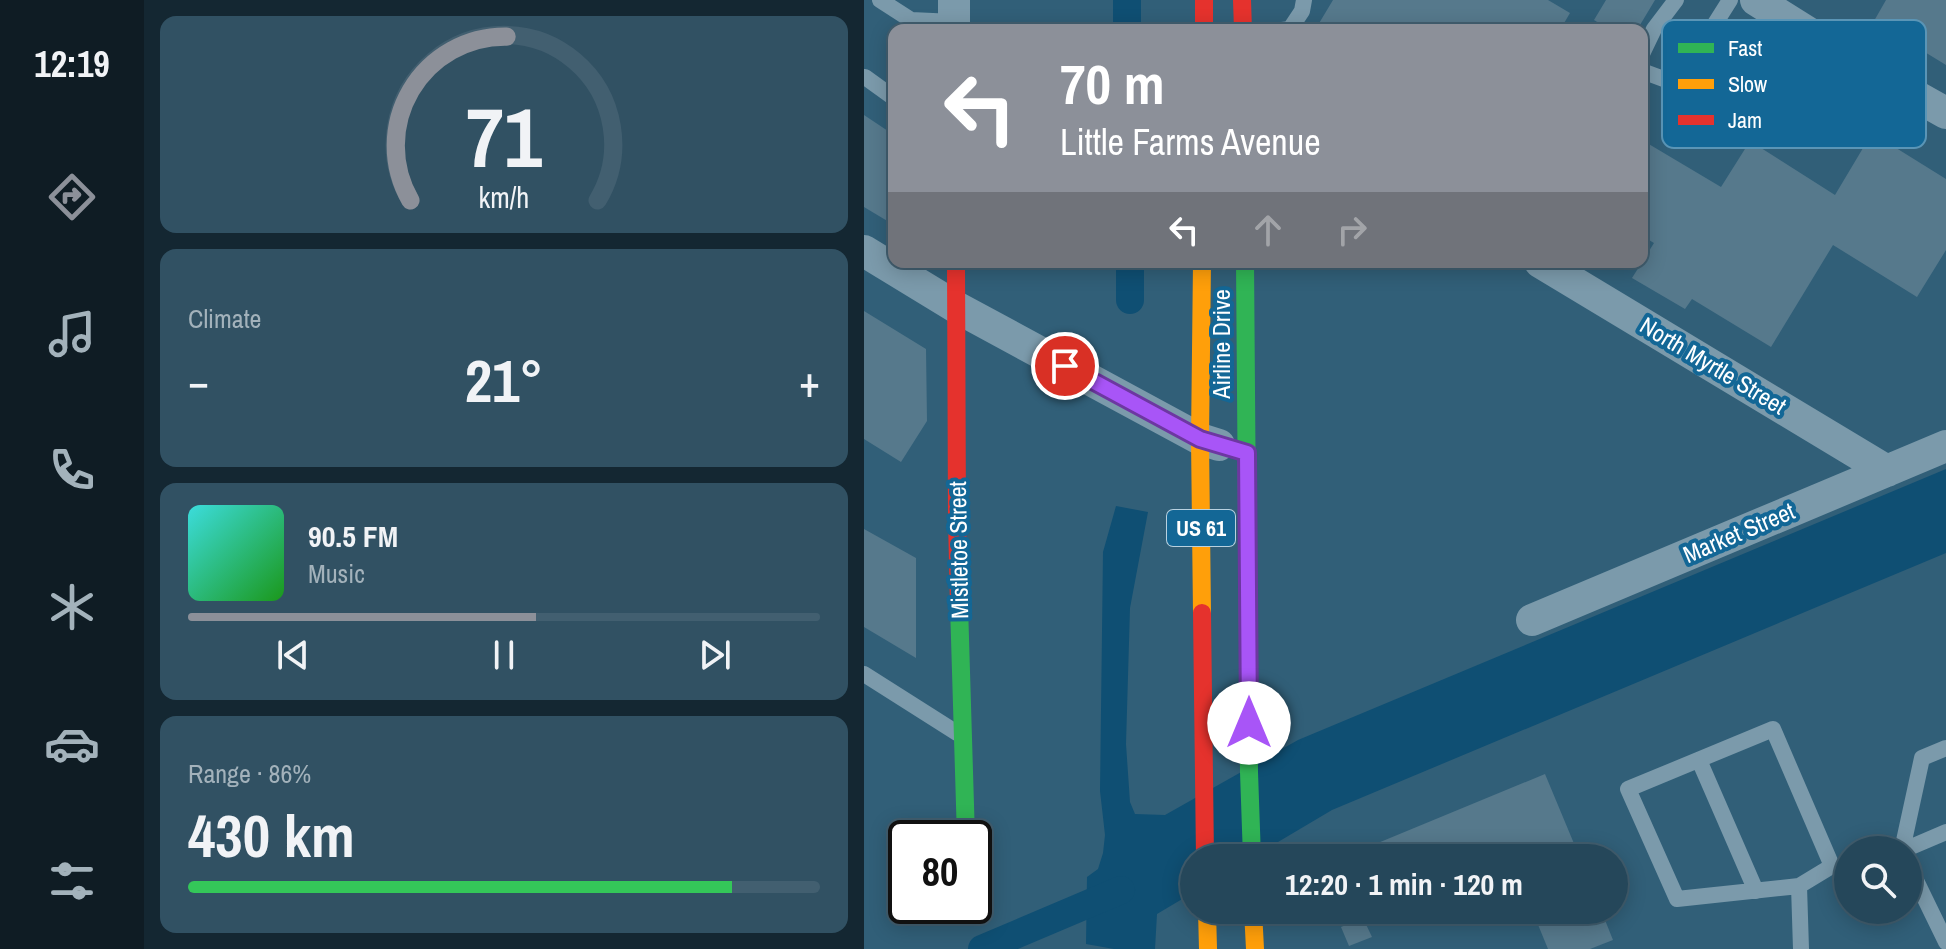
<!DOCTYPE html>
<meta charset="utf-8">
<style>
body{margin:0;font-family:"Archivo Narrow",sans-serif;background:#315163;color:#f1f3f6;height:100vh;display:flex;flex-direction:column;font-size:30px;white-space:nowrap}
*{box-sizing:border-box;margin:0}
p{font-size:26px;color:#a3b2bb}
.icon{flex:none;width:44px;height:44px;fill:none;stroke:currentColor;stroke-width:2;stroke-linecap:round;stroke-linejoin:round}
.map{position:relative;flex:1;overflow:hidden}
.sheet{display:flex;flex-direction:column;gap:16px;padding:16px;background:#142732;width:720px}
.sheet>*{flex:none}
.top-card{position:absolute;left:24px;top:24px;width:760px;height:244px;border-radius:16px;box-shadow:0 4px 20px #0003,0 0 0 2px #425f70;background:#8c9099;color:#fff;overflow:hidden}
.tools{position:absolute;left:970px;top:836px;display:grid;gap:16px}
.tools a{display:grid;place-items:center;width:88px;height:88px;border-radius:50%;background:#25475a;box-shadow:0 4px 20px #0003,0 0 0 2px #425f70;font-size:40px}
.speed{position:absolute;left:24px;top:820px;display:flex;gap:16px;font-size:40px;font-weight:700;text-align:center}
.speed>*{display:grid;place-content:center;width:104px;height:104px;border-radius:50%;background:#25475a;box-shadow:0 4px 20px #0003,0 0 0 2px #425f70;line-height:1}
.speed .limit{border:4px solid #111;border-radius:12px;background:#fff;color:#111}
.pin{position:absolute;display:grid;place-items:center;width:68px;height:68px;color:#fff;margin:-34px;border:4px solid #fff;border-radius:50%;box-shadow:0 2px 8px #0007}
.me{position:absolute;width:88px;margin:-44px;rotate:0deg;stroke-linejoin:round;filter:drop-shadow(0 0 6px #0008)}
.turn{display:flex;align-items:center;gap:28px;height:168px;padding:0 40px;font-size:36px}
.turn .icon{width:104px;height:104px;stroke-width:2.5}
.turn b{display:block;font-size:56px;line-height:68px}
.lanes{display:flex;align-items:center;height:76px;padding:0 40px;background:#0003;justify-content:center;gap:40px;direction:ltr}
.lanes .off{opacity:.35}
.big{font-size:60px;font-weight:700;line-height:1.1}
.sheet .widget{flex:1;display:flex;flex-direction:column;justify-content:center;gap:12px;min-width:0;padding:0 28px;border-radius:16px;background:#315163}
.sheet .dial{align-items:center;gap:0}
.dial svg{height:208px;overflow:visible;fill:none;stroke:#425f70;stroke-width:7;stroke-linecap:round;text-anchor:middle}
.dial text{fill:#f1f3f6;stroke:none}
.song{display:flex;align-items:center;gap:24px}
.cover{width:96px;height:96px;border-radius:12px;background:linear-gradient(135deg,hsl(180 70% 55%),hsl(120 70% 35%))}
.played{height:8px;border-radius:4px;background:linear-gradient(90deg,#8c9099 55%,#425f70 55%)}
.keys{display:flex;justify-content:space-around;direction:ltr}
.heat{display:flex;justify-content:space-between;align-items:center;font-size:44px;direction:ltr}
.charge{height:12px;border-radius:6px;background:linear-gradient(90deg,#34c759 86%,#425f70 0)}
.trip{position:absolute;left:316px;top:844px;width:448px;height:80px;border-radius:40px;background:#25475a;box-shadow:0 4px 20px #0003,0 0 0 2px #425f70;font-weight:700;line-height:80px;text-align:center}
main{display:flex;flex:1;min-height:0}
.dock{display:flex;flex-direction:column;width:144px;justify-content:space-around;align-items:center;background:#0f1c24;color:#a3b2bb}
.dock .icon{width:56px;height:56px}
.dock .active{color:#8c9099}
.dock b{font-size:36px;color:#f1f3f6}
.map>svg:first-child{display:block}
</style>
<main>
<nav class="dock">
<b>12:19</b>
<svg class="icon active" aria-label="directions" viewBox="0 0 24 24"><path d="M12 3l9 9-9 9-9-9zM9 14v-3h6M13 9l2 2-2 2"/></svg>
<svg class="icon" aria-label="music" viewBox="0 0 24 24"><path d="M9 18V5l10-2v13"/><circle cx="6" cy="18" r="3"/><circle cx="16" cy="16" r="3"/></svg>
<svg class="icon" aria-label="phone" viewBox="0 0 24 24"><path d="M5 4h4l2 5-3 2q2 4 5 5l2-3 5 2v4C11 20 4 13 5 4z"/></svg>
<svg class="icon" aria-label="climate" viewBox="0 0 24 24"><path d="M12 3v18M4 7l16 10M4 17L20 7"/></svg>
<svg class="icon" aria-label="car" viewBox="0 0 24 24"><path d="M5 17H2v-5l4-1 3-4h7l3 4 3 1v5h-3M9 17h6M6 11h13"/><circle cx="7" cy="17" r="2"/><circle cx="17" cy="17" r="2"/></svg>
<svg class="icon" aria-label="filters" viewBox="0 0 24 24"><path d="M4 7h16M4 17h16"/><circle cx="9" cy="7" r="2"/><circle cx="15" cy="17" r="2"/></svg>
</nav>
<section class="sheet">
<div class="widget dial"><svg viewBox="0 0 100 80">
<path d="M14 69A42 42 0 1 1 86 69"/>
<path d="M14 69A42 42 0 0 1 51 6" stroke="#8c9099"/>
<text x="50" y="56" font-size="32" font-weight="700">71</text>
<text x="50" y="72" font-size="11">km/h</text>
</svg></div>
<div class="widget"><p>Climate</p>
<div class="heat"><a>−</a><b class="big">21°</b><a>+</a></div>
</div>
<div class="widget">
<div class="song"><i class="cover"></i><div><b>90.5 FM</b><p>Music</p></div></div>
<div class="played"></div>
<div class="keys"><svg class="icon" aria-label="previous" viewBox="0 0 24 24"><path d="M18 5L8 12l10 7zM5 5v14"/></svg><svg class="icon" aria-label="pause" viewBox="0 0 24 24"><path d="M8 5v14M16 5v14"/></svg><svg class="icon" aria-label="next" viewBox="0 0 24 24"><path d="M6 5l10 7-10 7zM19 5v14"/></svg></div>
</div>
<div class="widget"><p>Range · 86%</p><b class="big">430 km</b><div class="charge"></div></div>
</section>
<div class="map">
<svg width="1082" height="949" viewBox="0 0 1082 949">
<rect width="100%" height="100%" fill="#315f78"/>
<path fill="#0f4f73" d="M 1082,469 L 1082,553 L 468,810 L 387,858 L 330,858 L 330,892 L 293,914 L 291,949 L 250,949 L 222,944 L 223,877 L 234,869 L 239,853 L 241,835 L 236,791 L 239,552 L 252,506 L 284,512 L 266,608 L 262,744 L 266,802 L 271,814 L 301,815 L 434,740 Z"/>
<g fill="none" stroke-linecap="round" stroke-linejoin="round">
<path stroke="#0f4f73" stroke-width="28" d="M 263,0 L 263,30
M 266,262 L 266,300
M 118,949 L 257,890"/>
</g>
<path fill="#56798c" d="M 469,0 L 684,0 L 706,13 L 696,30 L 451,30 Z
M 742,0 L 791,0 L 773,30 L 746,30 L 730,20 Z
M 1022,0 L 1082,0 L 1082,65 L 1010,21 Z
M 0,115 L 30,135 L 30,225 L 0,207 Z
M 1008,133 L 1082,179 L 1082,250 L 1053,297 L 969,245 L 907,347 L 828,299 L 821,309 L 768,278 L 790,243 L 778,236 L 778,140 L 857,187 L 886,141 L 971,195 Z
M 0,311 L 62,349 L 63,421 L 37,462 L 0,439 Z
M 0,529 L 52,558 L 52,658 L 0,627 Z
M 681,774 L 716,858 L 480,858 L 480,857 Z
M 668,910 L 737,910 L 749,940 L 726,949 L 684,949 Z
M 499,918 L 508,937 L 485,946 L 477,927 Z"/>
<g fill="none" stroke-linecap="round" stroke-linejoin="round">
<path stroke="#7b9aab" stroke-width="16" d="M 16,0 L 47,20 L 90,22
M 866,0 L 813,84 L 886,130 L 939,126 L 991,62
M 418,30 L 426,29 L 438,11 L 440,0
M 778,54 L 790,29 L 812,0
M 778,71 L 813,84
M 1,77 L 30,98
M 0,674 L 93,733
M 835,760 L 892,891
M 1038,850 L 1058,758 L 1082,748
M 1040,850 L 1082,832
M 1044,864 L 1082,942
M 935,886 L 968,866 L 909,729 L 764,789 L 813,899 L 935,886 L 937,949"/>
<path stroke="#7b9aab" stroke-width="32" d="M 90,0 L 90,30
M 892,0 L 991,62 L 1082,113
M 0,251 L 92,307 L 336,439 L 355,445
M 676,262 L 1023,471
M 668,620 L 1082,446"/>
<path stroke="#30b455" stroke-width="18" d="M 381,262 L 385,772 L 388,858
M 95,605 L 102,838"/>
<path stroke="#ff9f0a" stroke-width="18" d="M 338,262 L 336,439 L 338,613
M 343,910 L 344,949
M 389,910 L 391,949"/>
<path stroke="#e5322d" stroke-width="18" d="M 340,0 L 340,30
M 378,0 L 379,30
M 92,262 L 93,520 L 95,605
M 338,613 L 341,858"/>
</g>
<g fill="none" stroke-linecap="round" stroke-linejoin="round">
<defs>
<path id="route" d="M 201,366 L 336,439 L 383,453 L 385,723"/>
</defs>
<use href="#route" stroke="#6d37a1" stroke-width="20"/>
<use href="#route" stroke="#a855f7" stroke-width="14"/>
</g>
<g text-anchor="middle" stroke-width="8" stroke-linejoin="round" paint-order="stroke">
<rect fill="#136796" stroke="#b8d1e0" stroke-width="2" x="303" y="510" width="68" height="36" rx="6"/>
<g font-size="22" font-weight="bold" fill="#fff">
<text x="337" y="536">US 61</text>
</g>
<g font-size="24" fill="#fff" stroke="#136796">
<text transform="translate(358 344) rotate(-90)" y="8">Airline Drive</text>
<text transform="translate(849 366) rotate(31)" y="8">North Myrtle Street</text>
<text transform="translate(875 533) rotate(-23)" y="8">Market Street</text>
<text transform="translate(95 550) rotate(-91)" y="8">Mistletoe Street</text>
</g>
</g>
<rect x="798" y="20" width="264" height="128" rx="12" fill="#136796" stroke="#5a95b6" stroke-width="2"/>
<rect x="814" y="43" width="36" height="10" fill="#30b455"/>
<rect x="814" y="79" width="36" height="10" fill="#ff9f0a"/>
<rect x="814" y="115" width="36" height="10" fill="#e5322d"/>
<g font-size="22" fill="#fff">
<text x="864" y="56">Fast</text>
<text x="864" y="92">Slow</text>
<text x="864" y="128">Jam</text>
</g>
</svg>
<div class="tools">
<a><svg class="icon" aria-label="search" viewBox="0 0 24 24"><circle cx="10" cy="10" r="6"/><path d="M15 15l6 6"/></svg></a>
</div>
<div class="speed"><div class="limit">80</div></div>
<div class="pin" style="left:201px;top:366px;background:#d93025"><svg class="icon" aria-label="arrive" viewBox="0 0 24 24"><path d="M6 21V4h12l-3 4 3 4H6"/></svg></div>
<svg class="me" style="left:385px;top:723px" viewBox="-20 -20 40 40"><circle r="19" fill="#fff"/><path d="M0-13L10 11 0 6-10 11z" fill="#a855f7"/></svg>
<div class="trip">12:20 · 1 min · 120 m</div>
<div class="top-card">
<div class="turn"><svg class="icon" aria-label="left" viewBox="0 0 24 24"><path d="M17 20v-9H6M10 6l-5 5 5 5"/></svg><div><b>70 m</b>Little Farms Avenue</div></div>
<div class="lanes"><svg class="icon" aria-label="left" viewBox="0 0 24 24"><path d="M17 20v-9H6M10 6l-5 5 5 5"/></svg><svg class="icon off" aria-label="ahead" viewBox="0 0 24 24"><path d="M12 20V5M6 11l6-6 6 6"/></svg><svg class="icon off" aria-label="right" viewBox="0 0 24 24"><path d="M7 20v-9h11M14 6l5 5-5 5"/></svg></div>
</div>
</div>
</main>
